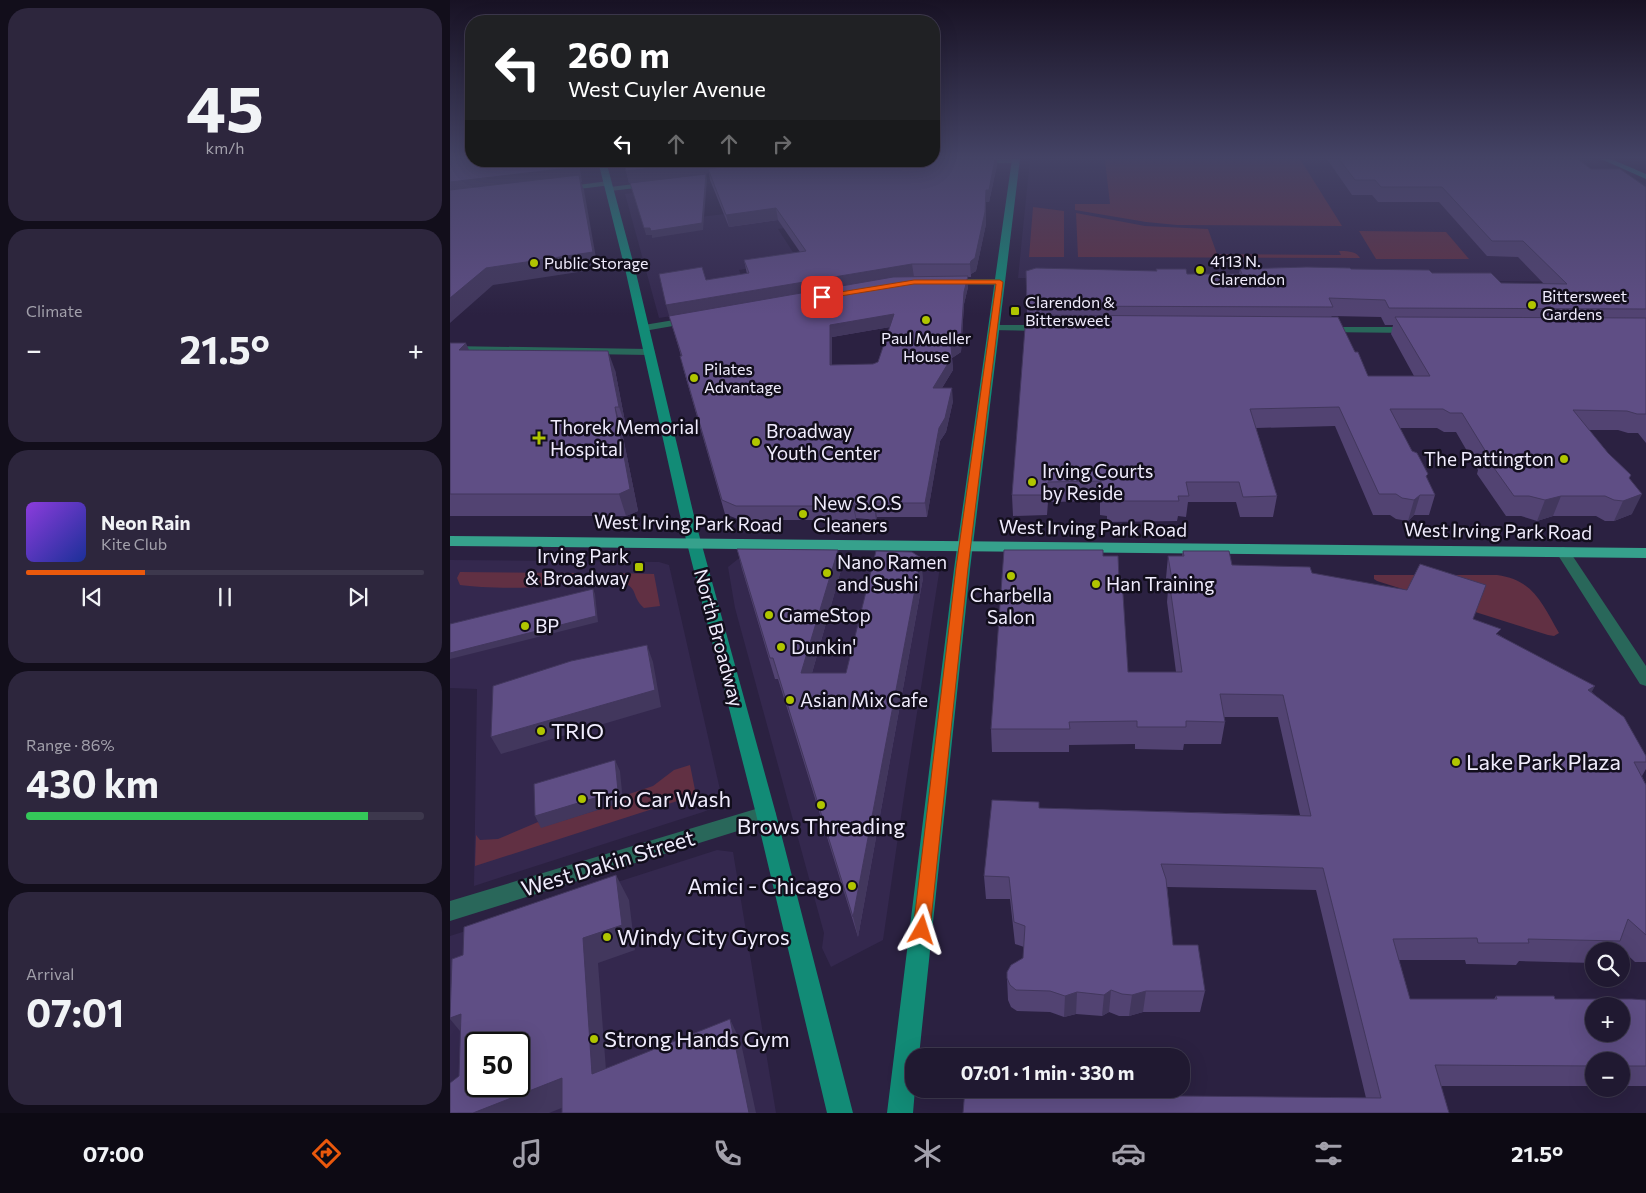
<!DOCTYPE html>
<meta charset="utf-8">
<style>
body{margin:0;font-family:Commissioner,sans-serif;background:#2d263d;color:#f1f3f6;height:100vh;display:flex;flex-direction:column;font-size:19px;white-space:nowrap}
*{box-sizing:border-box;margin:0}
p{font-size:16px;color:#a2a0ab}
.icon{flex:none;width:28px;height:28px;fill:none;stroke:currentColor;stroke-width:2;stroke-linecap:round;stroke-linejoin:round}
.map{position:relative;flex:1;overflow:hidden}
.sheet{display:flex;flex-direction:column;gap:8px;padding:8px;background:#120e1b;width:450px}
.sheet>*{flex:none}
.top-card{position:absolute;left:15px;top:15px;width:475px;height:152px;border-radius:20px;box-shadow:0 5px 20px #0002,0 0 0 1px #3d384d;background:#202124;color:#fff;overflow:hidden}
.controls{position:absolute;left:1135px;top:942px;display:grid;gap:10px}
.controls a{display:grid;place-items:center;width:45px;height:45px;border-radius:50%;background:#201931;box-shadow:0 5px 20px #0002,0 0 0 1px #3d384d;font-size:25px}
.speed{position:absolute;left:15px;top:1032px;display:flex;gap:10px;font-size:25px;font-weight:700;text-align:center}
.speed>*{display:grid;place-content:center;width:65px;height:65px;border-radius:50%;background:#201931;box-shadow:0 5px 20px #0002,0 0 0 1px #3d384d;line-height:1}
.speed .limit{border:2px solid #111;border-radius:8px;background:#fff;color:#111}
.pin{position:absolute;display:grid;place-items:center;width:42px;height:42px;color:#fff;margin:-21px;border-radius:10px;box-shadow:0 2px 8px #0006}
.me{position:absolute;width:55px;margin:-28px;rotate:6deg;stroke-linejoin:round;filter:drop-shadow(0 0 4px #0008)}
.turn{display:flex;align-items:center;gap:18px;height:105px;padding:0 20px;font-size:22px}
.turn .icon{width:65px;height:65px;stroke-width:2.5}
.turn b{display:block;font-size:35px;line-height:42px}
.lanes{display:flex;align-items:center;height:48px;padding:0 20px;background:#0003;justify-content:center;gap:25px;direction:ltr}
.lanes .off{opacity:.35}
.big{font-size:38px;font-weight:700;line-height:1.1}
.sheet .card{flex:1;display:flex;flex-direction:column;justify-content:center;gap:8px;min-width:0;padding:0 18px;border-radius:20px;background:#2d263d}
.sheet .dial{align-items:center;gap:0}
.dial b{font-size:65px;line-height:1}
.song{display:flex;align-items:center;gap:15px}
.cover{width:60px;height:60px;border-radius:8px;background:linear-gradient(135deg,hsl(270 70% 55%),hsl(230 70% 35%))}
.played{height:5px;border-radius:2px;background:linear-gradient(90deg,#ea580c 30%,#3d384d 30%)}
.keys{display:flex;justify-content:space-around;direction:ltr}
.heat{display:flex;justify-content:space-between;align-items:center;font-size:28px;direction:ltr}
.charge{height:8px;border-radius:4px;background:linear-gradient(90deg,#34c759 86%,#3d384d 0)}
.trip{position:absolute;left:455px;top:1048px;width:285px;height:50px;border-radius:20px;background:#201931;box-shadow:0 5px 20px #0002,0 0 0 1px #3d384d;font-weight:700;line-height:50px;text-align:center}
.tabs{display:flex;height:80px;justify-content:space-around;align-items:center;background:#0d0a14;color:#a2a0ab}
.tabs .icon{width:35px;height:35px}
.tabs .current{color:#ea580c}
.tabs b{font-size:22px;color:#f1f3f6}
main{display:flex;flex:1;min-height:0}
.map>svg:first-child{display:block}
</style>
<main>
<section class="sheet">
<div class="card dial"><b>45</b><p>km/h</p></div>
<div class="card"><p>Climate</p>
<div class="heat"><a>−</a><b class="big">21.5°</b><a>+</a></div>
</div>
<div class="card">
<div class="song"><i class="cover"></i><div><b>Neon Rain</b><p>Kite Club</p></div></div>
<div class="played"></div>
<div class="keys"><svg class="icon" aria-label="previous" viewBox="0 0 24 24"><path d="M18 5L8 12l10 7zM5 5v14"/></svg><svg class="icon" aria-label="pause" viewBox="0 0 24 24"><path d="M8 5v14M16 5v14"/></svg><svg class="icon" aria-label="next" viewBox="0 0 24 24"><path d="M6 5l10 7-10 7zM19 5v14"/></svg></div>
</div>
<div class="card"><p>Range · 86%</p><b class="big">430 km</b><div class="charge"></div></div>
<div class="card"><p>Arrival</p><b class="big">07:01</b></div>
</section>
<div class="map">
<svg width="1196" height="1113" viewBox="0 0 1196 1113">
<rect width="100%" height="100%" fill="#2b2141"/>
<path fill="#34284e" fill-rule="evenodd" d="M 580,159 L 1142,159 L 1196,184 L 1196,282 L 568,278 Z
M 234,186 L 250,217 L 366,203 L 378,222 L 328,229 L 348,260 L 289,270 L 304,303 L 209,318 L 175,194 Z
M 288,559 L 484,563 L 490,567 L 455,789 L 433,940 L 381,967 L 372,948 L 374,933 L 285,608 L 278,567 Z
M 0,560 L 209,562 L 219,565 L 271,794 L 268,803 L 263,808 L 253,812 L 24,886 L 27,689 L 0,688 Z
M 267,850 L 283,852 L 326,1113 L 0,1113 L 0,936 ZM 26,1044 L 69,1044 L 69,1086 L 26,1086 Z"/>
<path fill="#613043" d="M 658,159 L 850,159 L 892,226 L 727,225 L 696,222 L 625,210 L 625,204 L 660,204 L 655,160 Z
M 583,207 L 614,211 L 614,257 L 579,257 Z
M 626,213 L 695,226 L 758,229 L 767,254 L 891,255 L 889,251 C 897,251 906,251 910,258 L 628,257 Z
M 909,231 L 996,232 L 1019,259 L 926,259 Z
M 10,572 L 128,573 C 111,593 36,588 10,585 L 7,578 Z
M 167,573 L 204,574 L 210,606 L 194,608 C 179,594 192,590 167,579 Z
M 924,575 L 1047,575 C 1084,580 1092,604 1109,633 L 1104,636 L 1098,635 L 927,581 L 924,579 Z
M 240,765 L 246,795 L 25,866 L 26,835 L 30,840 L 48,839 L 88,822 L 92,827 L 173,802 L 173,796 L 203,786 L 224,770 Z"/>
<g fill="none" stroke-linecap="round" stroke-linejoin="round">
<path fill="#29675a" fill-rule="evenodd" d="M 524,159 L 566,159 L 569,161 L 565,163 L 527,163 L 523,161 Z
M 158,181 L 161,181 L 161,185 L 113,191 L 109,189 L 113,187 Z
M 201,182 L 205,184 L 204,186 L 160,191 L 156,189 L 160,187 Z
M 499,279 L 550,279 L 555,282 L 550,285 L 496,284 L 494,282 Z
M 242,317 L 247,320 L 246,322 L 194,331 L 189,328 L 194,325 Z
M 544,325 L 595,325 L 600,328 L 595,331 L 540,330 L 539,328 Z
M 875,327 L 962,327 L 967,330 L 962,333 L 871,332 L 870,330 L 871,328 Z
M 0,346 L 199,349 L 205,352 L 199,355 L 0,352 Z
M 1113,547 L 1118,549 L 1196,666 L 1196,686 L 1190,684 L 1106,552 L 1108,549 Z
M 316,806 L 323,808 L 326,814 L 323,820 L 0,921 L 0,901 Z"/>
<path fill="#128b76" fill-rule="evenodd" d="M 562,159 L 570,159 L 520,569 L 469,1056 L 464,1056 L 464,1089 L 465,1089 L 463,1113 L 437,1113 L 504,569 Z
M 1151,159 L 1161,159 L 1196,174 L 1196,179 Z
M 148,161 L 156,161 L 186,273 L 245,520 L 326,814 L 403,1113 L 377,1113 L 306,814 L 231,520 L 176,273 Z"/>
<path fill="#36a18c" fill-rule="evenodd" d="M 0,536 L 1196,548 L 1196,558 L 0,546 Z"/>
</g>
<path fill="#524372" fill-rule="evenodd" d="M 877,159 L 1128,159 L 1141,169 L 1196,187 L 1196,443 L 1188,433 L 1178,433 L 1168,430 L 1139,430 L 1158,453 L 1181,475 L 1179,478 L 1182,514 L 1164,521 L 1155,521 L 1146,516 L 1103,516 L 1087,521 L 1071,516 L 1056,516 L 1027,474 L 1028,470 L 1006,432 L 994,432 L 987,428 L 950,428 L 985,495 L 979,515 L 964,515 L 958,521 L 946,519 L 940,515 L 923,515 L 885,426 L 806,428 L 827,496 L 823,517 L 790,517 L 786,502 L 738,502 L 736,517 L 728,516 L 727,521 L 657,522 L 657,516 L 650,515 L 650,501 L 598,502 L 597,515 L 563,516 L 562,495 L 577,315 L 576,271 L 706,271 L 706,269 L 737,274 L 789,274 L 790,269 L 901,269 L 982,273 L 1051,283 L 1094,284 L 1068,257 L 1037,256 L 989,202 L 928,202 L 922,195 L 902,195 ZM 882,316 L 931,317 L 935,325 L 943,325 L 941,334 L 964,376 L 918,376 L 905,352 L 881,317 Z
M 174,161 L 547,165 L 539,202 L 536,202 L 536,224 L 526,271 L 521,274 L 521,277 L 518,277 L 518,287 L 514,304 L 511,352 L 502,358 L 503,370 L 492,388 L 503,401 L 496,432 L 490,441 L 477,517 L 427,517 L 426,520 L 406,518 L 406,520 L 290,520 L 275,514 L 233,368 L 231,356 L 220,319 L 256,280 L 297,274 L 294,260 L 350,252 L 328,220 L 279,227 L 260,180 L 259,173 L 179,183 ZM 440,327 L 428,362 L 423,364 L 382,365 L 382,337 Z
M 0,343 L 19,350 L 165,370 L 176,427 L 171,427 L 188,511 L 176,516 L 0,516 Z
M 287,549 L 391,570 L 362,673 L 396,673 L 473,578 L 408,937 L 328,679 L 325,679 L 292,569 Z
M 733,551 L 782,565 L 862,573 L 1023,619 L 1142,692 L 1196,756 L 1196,769 L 1192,776 L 1196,785 L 1196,962 L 1185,962 L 1167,945 L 1163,951 L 1144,951 L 1144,963 L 1069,961 L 1066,965 L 1016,964 L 1015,960 L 949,960 L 960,999 L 1044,999 L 1046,996 L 1105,999 L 1196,1000 L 1196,1086 L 1171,1086 L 1171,1061 L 1144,1061 L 1144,1086 L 991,1086 L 999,1113 L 730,1096 L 916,1098 L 866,890 L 717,887 L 723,945 L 755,991 L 750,1012 L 693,1012 L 679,1016 L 669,1016 L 659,1012 L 652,1016 L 626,1014 L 614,1017 L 600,1012 L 567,1011 L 561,1007 L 558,1000 L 557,978 L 573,958 L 574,947 L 565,944 L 560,899 L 536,899 L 534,876 L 589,808 L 850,815 L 828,717 L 774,717 L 775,722 L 771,744 L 734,744 L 733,750 L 685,749 L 685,744 L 619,745 L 619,752 L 542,752 L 541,729 L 653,556 L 669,579 L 678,672 L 726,672 L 717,602 L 718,590 L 716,578 L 718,556 L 732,556 Z"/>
<path fill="#42375d" d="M 545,159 L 547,159 L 547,165 L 539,202 L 536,202 L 536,224 L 526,271 L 521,274 L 521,277 L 520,264 L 536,190 Z
M 127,161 L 129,161 L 132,182 L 131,182 L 134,190 L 148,269 L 43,285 L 0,323 L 0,182 Z
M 260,161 L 350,161 L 258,169 L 259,173 L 179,183 L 176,171 Z
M 256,174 L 257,180 L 253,230 L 202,238 L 202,235 L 196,235 L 194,228 Z
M 326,208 L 328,220 L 279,227 L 276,215 Z
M 462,264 L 464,277 L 220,319 L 216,305 Z
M 518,276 L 518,287 L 514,304 L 511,352 L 502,358 L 503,370 L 484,401 L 483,388 L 514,292 Z
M 444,314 L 446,326 L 382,337 L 382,377 L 380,365 L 380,325 Z
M 16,343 L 24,362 L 9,350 Z
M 158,351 L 165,370 L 176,427 L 169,407 Z
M 502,388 L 503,401 L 496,432 L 490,441 L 477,517 L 475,503 L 489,428 Z
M 165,407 L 171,427 L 188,511 L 176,516 L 169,494 Z
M 1192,494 L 1182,514 L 1164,521 L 1173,501 Z
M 970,495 L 964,515 L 958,521 L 964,500 Z
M 1111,496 L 1103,516 L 1087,521 L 1095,500 Z
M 425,503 L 427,517 L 426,520 L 424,506 Z
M 404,504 L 406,518 L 406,520 L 403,506 Z
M 388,550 L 391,570 L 356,694 L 351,673 Z
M 471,558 L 473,578 L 408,937 L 403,917 Z
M 143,589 L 145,594 L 148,622 L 0,659 L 0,653 Z
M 197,645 L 203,662 L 211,707 L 51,754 L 41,737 Z
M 1145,686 L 1133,708 L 1138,690 Z
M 165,760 L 170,771 L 173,802 L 91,828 L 85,816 Z
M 166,875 L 179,900 L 185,950 L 148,963 L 158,1097 L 142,1074 L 133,938 Z
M 661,990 L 659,1012 L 652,1016 L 654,995 Z
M 696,991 L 693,1012 L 679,1016 L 682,995 Z
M 627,992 L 626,1014 L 614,1017 L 615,996 Z
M 11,1014 L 19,1042 L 0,1019 L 0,1018 Z
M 280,1019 L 291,1043 L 306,1113 L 299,1113 Z
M 112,1078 L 129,1101 L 99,1113 L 23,1113 Z"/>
<path fill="#5f4e85" stroke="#42375d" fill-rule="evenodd" d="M 0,159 L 21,159 L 21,161 L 127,161 L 128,167 L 0,182 Z
M 484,159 L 545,159 L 539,190 L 536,190 L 535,212 L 525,258 L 521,261 L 520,264 L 462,264 L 216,305 L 209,274 L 252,267 L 256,280 L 299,273 L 294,260 L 356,251 L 326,208 L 276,215 L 258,169 L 316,161 L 484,161 Z
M 889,159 L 1128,159 L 1141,169 L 1170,169 L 1196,187 L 1196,309 L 939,308 L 935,300 L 879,298 L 883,307 L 577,306 L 576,271 L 586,268 L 707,271 L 706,269 L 736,269 L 737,274 L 792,274 L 790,269 L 857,267 L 900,268 L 901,269 L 979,270 L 982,273 L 1041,273 L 1051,283 L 1117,284 L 1073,241 L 1042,241 L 992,187 L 931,187 L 925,180 L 905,180 Z
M 174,161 L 260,161 L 176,171 Z
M 256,174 L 252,223 L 201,231 L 200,228 L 194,228 L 180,183 Z
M 129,175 L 143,252 L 36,268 L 0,298 L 0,190 Z
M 518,276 L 514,292 L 511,339 L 501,346 L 502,357 L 483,388 L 502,388 L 495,418 L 489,428 L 475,503 L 425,503 L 424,506 L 404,504 L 403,506 L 286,506 L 272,500 L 230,356 L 232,356 L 219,316 L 443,277 ZM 444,314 L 428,362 L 423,364 L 380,365 L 380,325 Z
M 576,315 L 888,317 L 905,352 L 908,352 L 918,376 L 980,376 L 945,317 L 1196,318 L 1196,414 L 1187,414 L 1177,411 L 1123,410 L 1158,453 L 1181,475 L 1179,478 L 1192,494 L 1173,501 L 1164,500 L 1155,496 L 1111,496 L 1095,500 L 1079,496 L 1064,496 L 1034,454 L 1036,452 L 1012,413 L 1000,413 L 993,409 L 940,409 L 962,451 L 967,453 L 978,474 L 976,476 L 985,495 L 970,495 L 964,500 L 952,498 L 946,494 L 929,494 L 889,407 L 800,409 L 827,496 L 793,497 L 789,482 L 736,482 L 739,496 L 728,496 L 729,501 L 658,501 L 658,495 L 651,495 L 651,481 L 598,482 L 597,495 L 562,495 Z
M 0,343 L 16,343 L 9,350 L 158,351 L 169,407 L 165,407 L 180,489 L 169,494 L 0,494 Z
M 287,549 L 388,550 L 351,673 L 396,673 L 426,551 L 462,552 L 471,558 L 403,917 L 323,658 L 320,658 Z
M 554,550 L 653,550 L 653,556 L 668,556 L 669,579 L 672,579 L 678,672 L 732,672 L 719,580 L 722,580 L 718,556 L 734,556 L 733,551 L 779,551 L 782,565 L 860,567 L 862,573 L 957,590 L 970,564 L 1036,585 L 1023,619 L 1051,629 L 1046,634 L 1145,686 L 1138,690 L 1174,717 L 1196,756 L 1196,762 L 1184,762 L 1196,785 L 1196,935 L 1178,919 L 1170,941 L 1078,939 L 1079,943 L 1028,943 L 1027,938 L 943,939 L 960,999 L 1047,999 L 1046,996 L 1104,996 L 1105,999 L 1182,999 L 1196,1000 L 1196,1066 L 1171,1066 L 1171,1061 L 1144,1061 L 1144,1066 L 985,1065 L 999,1113 L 513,1113 L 515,1089 L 730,1089 L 730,1096 L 931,1098 L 873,868 L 711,864 L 716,879 L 723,945 L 748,945 L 755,991 L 696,991 L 682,995 L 672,994 L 661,990 L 654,995 L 627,992 L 615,996 L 600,991 L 566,990 L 560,985 L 557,978 L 557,972 L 561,965 L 573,958 L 575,926 L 564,922 L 559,877 L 534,876 L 542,800 L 589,802 L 589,808 L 861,816 L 833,695 L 770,694 L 775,722 L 736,721 L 736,727 L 687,727 L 687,721 L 619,722 L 620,729 L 541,729 ZM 1144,1006 L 1171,1006 L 1171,1034 L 1144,1034 Z
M 143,589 L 146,616 L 0,653 L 0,624 Z
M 197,645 L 205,690 L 41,737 L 43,686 L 121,661 Z
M 165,760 L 168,791 L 85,816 L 84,784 Z
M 166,875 L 172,925 L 133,938 L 142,1074 L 280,1019 L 299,1113 L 112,1113 L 112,1078 L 23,1113 L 0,1113 L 0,1083 L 9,1076 L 11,1014 L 0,1018 L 2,959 L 13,955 L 14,927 ZM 26,1044 L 69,1044 L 69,1086 L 26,1086 Z"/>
<linearGradient id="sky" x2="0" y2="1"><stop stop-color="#181224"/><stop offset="0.5" stop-color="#444365"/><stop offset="1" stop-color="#444365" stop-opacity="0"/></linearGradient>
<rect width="1196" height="315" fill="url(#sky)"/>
<path fill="#ea580c" stroke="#983908" d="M 464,280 L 550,280 L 553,282 L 518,568 L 480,930 L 478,936 L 472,938 L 466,936 L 463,930 L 506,568 L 546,284 L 464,284 L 372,299 L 368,297 L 372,295 Z"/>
<g fill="#b0c500" stroke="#120e1c" stroke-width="2">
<circle cx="84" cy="263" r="5"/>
<circle cx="750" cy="270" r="5"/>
<circle cx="1082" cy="305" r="5"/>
<rect x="560" y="306" width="10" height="10" rx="2.5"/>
<circle cx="476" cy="320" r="5"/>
<circle cx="244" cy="378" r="5"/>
<path d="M86.5 430.5h5v5h5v5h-5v5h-5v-5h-5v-5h5z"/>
<circle cx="306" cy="442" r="5"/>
<circle cx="1114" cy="459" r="5"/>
<circle cx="582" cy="482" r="5"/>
<circle cx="353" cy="514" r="5"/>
<rect x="184" y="562" width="10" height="10" rx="2.5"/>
<circle cx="377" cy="573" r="5"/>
<circle cx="561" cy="576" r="5"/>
<circle cx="646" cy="584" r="5"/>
<circle cx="319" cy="615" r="5"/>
<circle cx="75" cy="626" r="5"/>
<circle cx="331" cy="647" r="5"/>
<circle cx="340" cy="700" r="5"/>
<circle cx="91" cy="731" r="5"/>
<circle cx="1006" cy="762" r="5"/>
<circle cx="132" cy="799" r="5"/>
<circle cx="371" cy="805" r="5"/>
<circle cx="402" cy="886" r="5"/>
<circle cx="157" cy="937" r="5"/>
<circle cx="144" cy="1039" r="5"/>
</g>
<g text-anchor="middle" stroke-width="5" stroke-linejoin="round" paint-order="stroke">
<g font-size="16" fill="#f0ecfd" stroke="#120e1c" text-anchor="start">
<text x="760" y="267">4113 N.<tspan x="760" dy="18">Clarendon</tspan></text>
<text x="94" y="269">Public Storage</text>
<text x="1092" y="302">Bittersweet<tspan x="1092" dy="18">Gardens</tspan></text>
<text x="575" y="308">Clarendon &amp;<tspan x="575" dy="18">Bittersweet</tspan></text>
<text x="476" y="344" text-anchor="middle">Paul Mueller<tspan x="476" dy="18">House</tspan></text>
<text x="254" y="375">Pilates<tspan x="254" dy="18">Advantage</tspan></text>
</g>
<g font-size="19" fill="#f0ecfd" stroke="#120e1c" text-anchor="start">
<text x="100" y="434">Thorek Memorial<tspan x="100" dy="22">Hospital</tspan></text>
<text x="316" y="438">Broadway<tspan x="316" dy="22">Youth Center</tspan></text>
<text x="1104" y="466" text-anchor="end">The Pattington</text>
<text x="592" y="478">Irving Courts<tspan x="592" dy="22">by Reside</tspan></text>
<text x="363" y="510">New S.O.S<tspan x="363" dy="22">Cleaners</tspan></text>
<text x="179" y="563" text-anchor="end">Irving Park<tspan x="179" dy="22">&amp; Broadway</tspan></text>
<text x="387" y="569">Nano Ramen<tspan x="387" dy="22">and Sushi</tspan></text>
<text x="656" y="591">Han Training</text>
<text x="561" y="602" text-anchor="middle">Charbella<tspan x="561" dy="22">Salon</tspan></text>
<text x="329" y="622">GameStop</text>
<text x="85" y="633">BP</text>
<text x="341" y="654">Dunkin'</text>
<text x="350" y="707">Asian Mix Cafe</text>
</g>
<g font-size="19" fill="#f0ecfd" stroke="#120e1c">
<text transform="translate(238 523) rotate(1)" y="7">West Irving Park Road</text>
<text transform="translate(643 528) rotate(1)" y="7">West Irving Park Road</text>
<text transform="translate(1048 531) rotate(1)" y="7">West Irving Park Road</text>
<text transform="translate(269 638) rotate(75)" y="7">North Broadway</text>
</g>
<g font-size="22" fill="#f0ecfd" stroke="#120e1c" text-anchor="start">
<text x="101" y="739">TRIO</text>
<text x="1016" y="770">Lake Park Plaza</text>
<text x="142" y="807">Trio Car Wash</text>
<text x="371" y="834" text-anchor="middle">Brows Threading</text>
<text x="392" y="894" text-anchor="end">Amici - Chicago</text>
<text x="167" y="945">Windy City Gyros</text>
<text x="154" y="1047">Strong Hands Gym</text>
</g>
<g font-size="22" fill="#f0ecfd" stroke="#120e1c">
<text transform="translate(158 863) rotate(-17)" y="8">West Dakin Street</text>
</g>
</g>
</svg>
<div class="controls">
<a><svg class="icon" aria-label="search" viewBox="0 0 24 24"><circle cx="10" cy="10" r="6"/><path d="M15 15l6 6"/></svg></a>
<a>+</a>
<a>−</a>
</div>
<div class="speed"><div class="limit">50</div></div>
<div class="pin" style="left:372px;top:297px;background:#d93025"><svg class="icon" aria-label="arrive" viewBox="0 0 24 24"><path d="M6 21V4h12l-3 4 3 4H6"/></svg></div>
<svg class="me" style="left:472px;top:930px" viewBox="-20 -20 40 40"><path d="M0-17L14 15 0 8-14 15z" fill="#ea580c" stroke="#fff" stroke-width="4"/></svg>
<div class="trip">07:01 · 1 min · 330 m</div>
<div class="top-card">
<div class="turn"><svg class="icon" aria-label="left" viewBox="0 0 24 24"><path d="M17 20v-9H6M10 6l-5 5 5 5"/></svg><div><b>260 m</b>West Cuyler Avenue</div></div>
<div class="lanes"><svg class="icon" aria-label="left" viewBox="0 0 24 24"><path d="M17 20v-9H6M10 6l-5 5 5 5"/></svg><svg class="icon off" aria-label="ahead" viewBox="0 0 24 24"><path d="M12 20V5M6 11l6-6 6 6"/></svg><svg class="icon off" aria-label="ahead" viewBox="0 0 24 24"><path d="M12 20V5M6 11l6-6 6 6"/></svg><svg class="icon off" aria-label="right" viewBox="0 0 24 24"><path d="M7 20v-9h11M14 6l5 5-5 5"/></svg></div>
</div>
</div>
</main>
<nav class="tabs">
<b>07:00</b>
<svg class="icon current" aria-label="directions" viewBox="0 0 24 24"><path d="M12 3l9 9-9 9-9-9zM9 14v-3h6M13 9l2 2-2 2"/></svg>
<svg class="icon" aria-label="music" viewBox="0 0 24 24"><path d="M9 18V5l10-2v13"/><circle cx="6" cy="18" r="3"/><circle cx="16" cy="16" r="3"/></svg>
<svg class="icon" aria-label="phone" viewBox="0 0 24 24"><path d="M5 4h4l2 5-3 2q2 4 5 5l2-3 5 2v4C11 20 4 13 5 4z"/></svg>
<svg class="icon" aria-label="climate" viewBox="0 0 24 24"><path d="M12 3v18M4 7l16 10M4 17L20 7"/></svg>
<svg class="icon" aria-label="car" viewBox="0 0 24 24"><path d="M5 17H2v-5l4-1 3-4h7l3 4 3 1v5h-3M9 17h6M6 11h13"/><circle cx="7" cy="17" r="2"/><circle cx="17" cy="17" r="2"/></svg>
<svg class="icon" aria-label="filters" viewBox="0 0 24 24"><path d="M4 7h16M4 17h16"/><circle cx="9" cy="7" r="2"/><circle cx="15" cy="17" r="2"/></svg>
<b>21.5°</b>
</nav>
